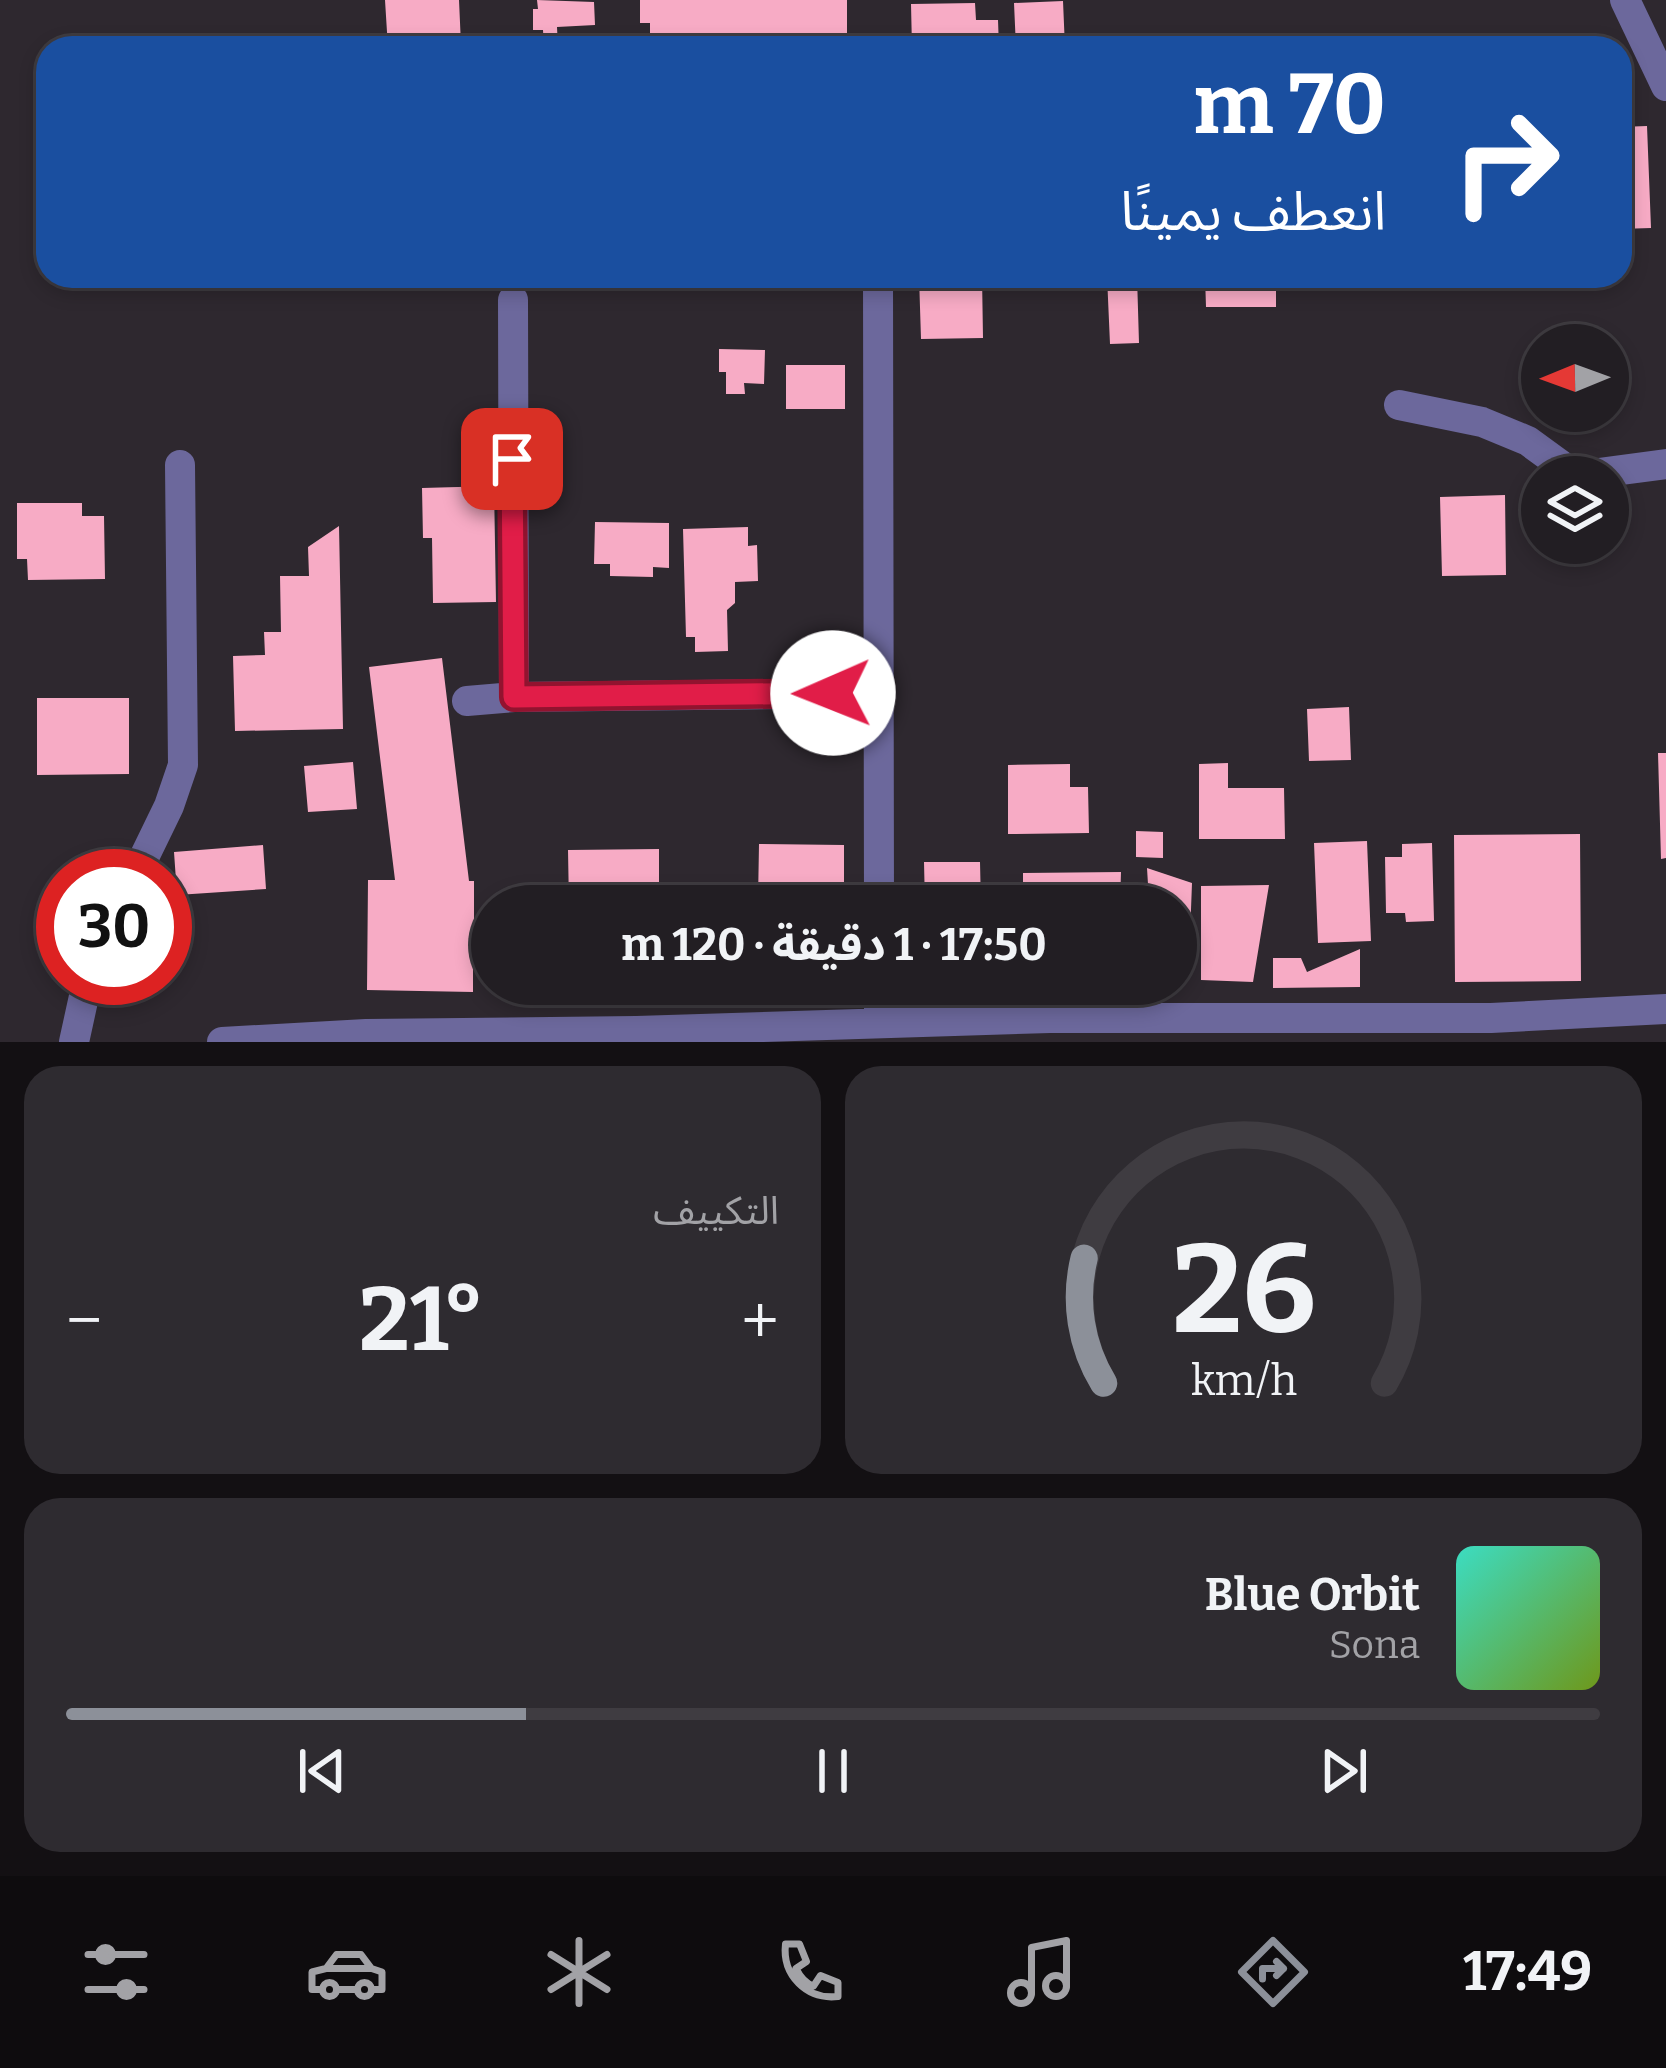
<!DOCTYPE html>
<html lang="ar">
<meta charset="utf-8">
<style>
body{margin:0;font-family:Bitter,"Noto Sans Arabic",serif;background:#2e2b30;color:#f1f3f6;direction:rtl;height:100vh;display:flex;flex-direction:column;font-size:45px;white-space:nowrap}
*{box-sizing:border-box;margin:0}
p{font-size:39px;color:#a2a2a6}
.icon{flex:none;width:66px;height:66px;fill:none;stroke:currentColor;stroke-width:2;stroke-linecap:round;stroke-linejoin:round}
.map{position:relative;height:1042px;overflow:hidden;direction:ltr}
.details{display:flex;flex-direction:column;gap:24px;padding:24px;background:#131013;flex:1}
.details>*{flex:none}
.guide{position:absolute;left:36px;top:36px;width:1596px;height:252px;border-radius:36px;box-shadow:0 6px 18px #0003,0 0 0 3px #3f3c41;direction:rtl;background:#1a4fa0;color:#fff;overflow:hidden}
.needle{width:78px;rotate:269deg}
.tools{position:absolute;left:1521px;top:324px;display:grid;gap:24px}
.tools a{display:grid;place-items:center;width:108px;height:108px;border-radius:50%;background:#221e23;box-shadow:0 6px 18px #0003,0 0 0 3px #3f3c41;font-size:60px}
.speed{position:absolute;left:36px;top:849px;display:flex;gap:24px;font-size:60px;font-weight:700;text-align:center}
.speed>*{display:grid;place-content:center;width:156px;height:156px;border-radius:50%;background:#221e23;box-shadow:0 6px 18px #0003,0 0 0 3px #3f3c41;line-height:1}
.speed .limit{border:18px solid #d22;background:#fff;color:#111}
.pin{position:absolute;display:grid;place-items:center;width:102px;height:102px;color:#fff;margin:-51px;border-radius:24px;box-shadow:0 6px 18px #0006}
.me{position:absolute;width:132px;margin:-66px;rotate:269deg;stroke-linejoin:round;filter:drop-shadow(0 0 9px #0008)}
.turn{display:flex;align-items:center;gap:42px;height:252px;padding:0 48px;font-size:54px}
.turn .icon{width:156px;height:156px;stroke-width:2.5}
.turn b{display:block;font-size:84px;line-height:102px}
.big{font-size:90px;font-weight:700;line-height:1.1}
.details .card{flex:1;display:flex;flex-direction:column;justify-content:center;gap:18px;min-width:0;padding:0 42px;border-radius:36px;background:#2e2b30}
.details .dial{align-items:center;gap:0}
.dial svg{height:312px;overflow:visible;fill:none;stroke:#3f3c41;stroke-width:7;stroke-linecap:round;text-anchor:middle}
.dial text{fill:#f1f3f6;stroke:none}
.song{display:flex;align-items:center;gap:36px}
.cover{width:144px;height:144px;border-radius:18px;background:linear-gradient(135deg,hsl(170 70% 55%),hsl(80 70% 35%))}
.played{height:12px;border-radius:6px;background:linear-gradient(90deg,#8c9099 30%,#3f3c41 30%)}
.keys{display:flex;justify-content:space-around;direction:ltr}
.heat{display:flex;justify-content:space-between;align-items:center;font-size:66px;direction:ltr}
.details .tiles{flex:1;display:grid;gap:24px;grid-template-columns:1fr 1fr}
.card:last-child{grid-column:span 2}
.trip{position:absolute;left:471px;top:885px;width:726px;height:120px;border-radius:60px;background:#221e23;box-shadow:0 6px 18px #0003,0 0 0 3px #3f3c41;font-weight:700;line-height:120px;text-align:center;direction:rtl}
.tabs{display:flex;height:192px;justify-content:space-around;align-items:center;background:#0e0c0e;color:#a2a2a6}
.tabs .icon{width:84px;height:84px}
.tabs .current{color:#8c9099}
.tabs b{font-size:54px;color:#f1f3f6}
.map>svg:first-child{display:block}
</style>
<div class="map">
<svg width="1666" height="1042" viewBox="0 0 1666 1042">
<rect width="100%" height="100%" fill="#2e282f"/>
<path fill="#f7abc5" d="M 385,0 L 459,0 L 461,45 L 388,48 Z
M 537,0 L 594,2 L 595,25 L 557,27 L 558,48 L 544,48 L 543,30 L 533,30 L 533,9 L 538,9 Z
M 640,0 L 847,0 L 847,48 L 650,48 L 650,23 L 640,23 Z
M 1063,1 L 1065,48 L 1016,48 L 1014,3 Z
M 975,3 L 976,20 L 998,20 L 999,48 L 912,48 L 911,4 Z
M 1647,126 L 1651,228 L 1620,229 L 1620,127 Z
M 919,276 L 982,276 L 983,338 L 921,339 Z
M 1107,276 L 1137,276 L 1139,343 L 1110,344 Z
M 1205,276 L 1276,276 L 1276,307 L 1206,307 Z
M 719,349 L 765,350 L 764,384 L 744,383 L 745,394 L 726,394 L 726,372 L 719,372 Z
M 786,365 L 845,365 L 845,409 L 786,409 Z
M 494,486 L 496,602 L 433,603 L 432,538 L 423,538 L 422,488 Z
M 1505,495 L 1506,575 L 1442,576 L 1440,497 Z
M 17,503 L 82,503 L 82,516 L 104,516 L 105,579 L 28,580 L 27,559 L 17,559 Z
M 595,522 L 669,523 L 669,568 L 653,567 L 653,577 L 610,576 L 610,564 L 594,564 Z
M 339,526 L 343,729 L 235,731 L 233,656 L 265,655 L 264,632 L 281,632 L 280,576 L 309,576 L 308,547 Z
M 748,527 L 748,546 L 757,545 L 758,581 L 735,582 L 735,603 L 727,610 L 728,651 L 695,652 L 695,637 L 686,637 L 683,529 Z
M 442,658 L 469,881 L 474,881 L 474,919 L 478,956 L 473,957 L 473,992 L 367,990 L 368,880 L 395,880 L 369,667 Z
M 37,698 L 129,698 L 129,774 L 37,775 Z
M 1349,707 L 1351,760 L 1309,761 L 1307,709 Z
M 1658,753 L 1666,753 L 1666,858 L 1661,859 Z
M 353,762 L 357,809 L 308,812 L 304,766 Z
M 1228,763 L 1228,788 L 1284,788 L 1285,839 L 1199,839 L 1199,764 Z
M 1070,764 L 1070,787 L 1088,787 L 1089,833 L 1008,834 L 1008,765 Z
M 1136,831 L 1163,832 L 1163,858 L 1136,857 Z
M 1580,834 L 1581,981 L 1455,982 L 1454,835 Z
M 1367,841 L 1371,941 L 1318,943 L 1314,843 Z
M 1432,843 L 1434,921 L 1406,922 L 1405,913 L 1386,913 L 1385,857 L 1402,857 L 1402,844 Z
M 759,844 L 844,845 L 844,885 L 812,885 L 813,894 L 783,894 L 782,901 L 758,901 Z
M 263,845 L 266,889 L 177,895 L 174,852 Z
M 659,849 L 659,906 L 569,906 L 568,850 Z
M 924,862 L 980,862 L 981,906 L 925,906 Z
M 1147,868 L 1192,883 L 1190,936 L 1185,943 L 1176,941 L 1176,906 L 1163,906 L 1163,900 L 1149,901 Z
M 1121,872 L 1120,906 L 1023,906 L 1023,873 Z
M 1269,885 L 1253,982 L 1201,980 L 1201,886 Z
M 1360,949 L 1360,987 L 1273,988 L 1273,958 L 1301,958 L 1307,972 Z
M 570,984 L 660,984 L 660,991 L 570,993 Z"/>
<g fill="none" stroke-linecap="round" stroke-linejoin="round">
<path stroke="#6c689c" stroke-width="30" d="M 1625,0 L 1666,86
M 878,276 L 879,906
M 513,300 L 514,697
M 1399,405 L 1482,422 L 1528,441 L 1576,476 L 1666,464
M 467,701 L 514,697 L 879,693
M 135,876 L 169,806 L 183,765 L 180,465
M 879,984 L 879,1023
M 74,1042 L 88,978
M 222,1042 L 366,1034 L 636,1031 L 1050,1018 L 1491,1018 L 1666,1009"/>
</g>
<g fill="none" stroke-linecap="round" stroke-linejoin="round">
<defs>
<path id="route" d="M 512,459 L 514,697 L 833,693"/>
</defs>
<use href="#route" stroke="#92132f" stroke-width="30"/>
<use href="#route" stroke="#e11d48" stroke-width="21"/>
</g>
</svg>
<div class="tools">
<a><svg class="needle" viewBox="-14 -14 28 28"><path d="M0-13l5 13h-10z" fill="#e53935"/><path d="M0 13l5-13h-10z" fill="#a2a2a6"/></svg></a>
<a><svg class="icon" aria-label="layers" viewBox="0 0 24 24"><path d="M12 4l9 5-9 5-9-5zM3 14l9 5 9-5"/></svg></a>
</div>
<div class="speed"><div class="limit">30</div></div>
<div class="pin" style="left:512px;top:459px;background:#d93025"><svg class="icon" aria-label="arrive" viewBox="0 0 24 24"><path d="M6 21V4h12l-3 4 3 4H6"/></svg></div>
<svg class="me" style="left:833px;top:693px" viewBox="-20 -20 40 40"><circle r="19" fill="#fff"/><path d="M0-13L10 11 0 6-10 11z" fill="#e11d48"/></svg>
<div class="trip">17:50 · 1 دقيقة · 120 m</div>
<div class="guide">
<div class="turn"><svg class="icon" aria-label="right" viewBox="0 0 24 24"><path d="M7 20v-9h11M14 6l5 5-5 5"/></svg><div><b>70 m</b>انعطف يمينًا</div></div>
</div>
</div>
<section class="details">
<div class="tiles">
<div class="card dial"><svg viewBox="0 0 100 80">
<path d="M14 69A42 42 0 1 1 86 69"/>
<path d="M14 69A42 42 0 0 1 9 37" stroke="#8c9099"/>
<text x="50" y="56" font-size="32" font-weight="700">26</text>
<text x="50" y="72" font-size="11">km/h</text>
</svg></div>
<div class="card"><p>التكييف</p>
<div class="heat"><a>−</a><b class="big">21°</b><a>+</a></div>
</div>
<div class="card">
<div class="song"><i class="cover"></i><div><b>Blue Orbit</b><p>Sona</p></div></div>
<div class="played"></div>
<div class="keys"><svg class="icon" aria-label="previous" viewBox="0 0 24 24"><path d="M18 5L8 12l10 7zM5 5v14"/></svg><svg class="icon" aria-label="pause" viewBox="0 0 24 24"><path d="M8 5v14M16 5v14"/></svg><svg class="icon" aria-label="next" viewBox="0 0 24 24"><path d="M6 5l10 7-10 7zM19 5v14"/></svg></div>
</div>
</div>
</section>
<nav class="tabs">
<b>17:49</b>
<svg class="icon current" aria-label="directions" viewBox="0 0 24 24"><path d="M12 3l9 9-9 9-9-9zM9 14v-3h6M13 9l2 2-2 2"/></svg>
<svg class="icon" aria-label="music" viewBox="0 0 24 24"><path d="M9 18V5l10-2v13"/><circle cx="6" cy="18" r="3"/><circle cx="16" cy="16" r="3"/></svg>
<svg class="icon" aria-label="phone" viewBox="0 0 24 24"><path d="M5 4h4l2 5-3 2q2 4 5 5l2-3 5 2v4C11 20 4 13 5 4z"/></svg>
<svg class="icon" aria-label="climate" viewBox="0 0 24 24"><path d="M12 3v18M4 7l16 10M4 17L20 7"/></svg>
<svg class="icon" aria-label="car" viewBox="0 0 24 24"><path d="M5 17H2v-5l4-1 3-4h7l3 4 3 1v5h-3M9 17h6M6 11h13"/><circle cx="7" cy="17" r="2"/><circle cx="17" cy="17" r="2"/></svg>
<svg class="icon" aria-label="filters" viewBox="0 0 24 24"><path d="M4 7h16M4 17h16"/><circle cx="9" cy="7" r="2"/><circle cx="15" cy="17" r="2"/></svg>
</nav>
